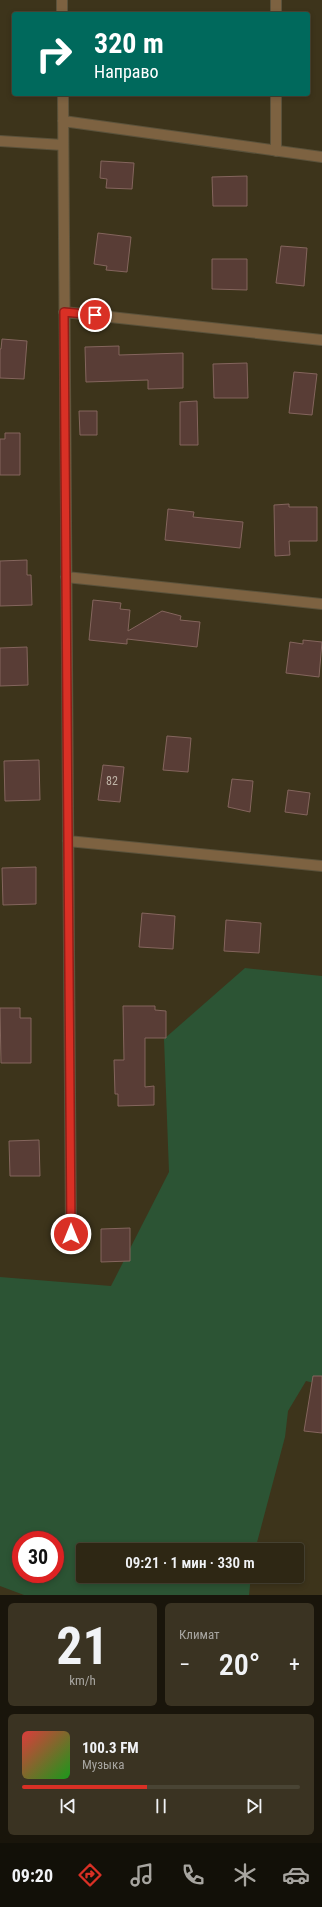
<!DOCTYPE html>
<html lang="ru">
<meta charset="utf-8">
<style>
body{margin:0;font-family:"Roboto Condensed",sans-serif;background:#3a3322;color:#f1f3f6;height:100vh;display:flex;flex-direction:column;font-size:15px;white-space:nowrap}
*{box-sizing:border-box;margin:0}
p{font-size:13px;color:#a7a5a0}
.icon{flex:none;width:22px;height:22px;fill:none;stroke:currentColor;stroke-width:2;stroke-linecap:round;stroke-linejoin:round}
.map{position:relative;height:1595px;overflow:hidden}
.sheet{display:flex;flex-direction:column;gap:8px;padding:8px;background:#19150b;flex:1}
.sheet>*{flex:none}
.guide{position:absolute;left:12px;top:12px;width:298px;height:84px;border-radius:4px;box-shadow:0 2px 6px #0003,0 0 0 1px #494434;background:#00695c;color:#fff;overflow:hidden}
.speed{position:absolute;left:12px;top:1531px;display:flex;gap:8px;font-size:20px;font-weight:700;text-align:center}
.speed>*{display:grid;place-content:center;width:52px;height:52px;border-radius:50%;background:#2e2714;box-shadow:0 2px 6px #0003,0 0 0 1px #494434;line-height:1}
.speed .limit{border:6px solid #d22;background:#fff;color:#111}
.pin{position:absolute;display:grid;place-items:center;width:34px;height:34px;color:#fff;margin:-17px;border:2px solid #fff;border-radius:50%;box-shadow:0 1px 4px #0007}
.me{position:absolute;width:44px;margin:-22px;rotate:0deg;stroke-linejoin:round;filter:drop-shadow(0 0 3px #0008)}
.turn{display:flex;align-items:center;gap:14px;height:84px;padding:0 16px;font-size:18px}
.turn .icon{width:52px;height:52px;stroke-width:2.5}
.turn b{display:block;font-size:28px;line-height:34px}
.big{font-size:30px;font-weight:600;line-height:1.1}
.sheet .card{flex:1;display:flex;flex-direction:column;justify-content:center;gap:6px;min-width:0;padding:0 14px;border-radius:6px;background:#3a3322}
.sheet .dial{align-items:center;gap:0}
.dial b{font-size:52px;line-height:1}
.song{display:flex;align-items:center;gap:12px}
.cover{width:48px;height:48px;border-radius:6px;background:linear-gradient(135deg,hsl(0 70% 55%),hsl(120 70% 35%))}
.played{height:4px;border-radius:2px;background:linear-gradient(90deg,#d93025 45%,#494434 45%)}
.keys{display:flex;justify-content:space-around;direction:ltr}
.heat{display:flex;justify-content:space-between;align-items:center;font-size:22px;direction:ltr}
.sheet .tiles{flex:1;display:grid;gap:8px;grid-template-columns:1fr 1fr}
.card:last-child{grid-column:span 2}
.trip{position:absolute;left:76px;top:1543px;width:228px;height:40px;border-radius:4px;background:#2e2714;box-shadow:0 2px 6px #0003,0 0 0 1px #494434;font-weight:600;line-height:40px;text-align:center}
.tabs{display:flex;height:64px;justify-content:space-around;align-items:center;background:#121008;color:#a7a5a0}
.tabs .icon{width:28px;height:28px}
.tabs .selected{color:#d93025}
.tabs b{font-size:18px;color:#f1f3f6}
.map>svg:first-child{display:block}
</style>
<div class="map">
<svg width="322" height="1595" viewBox="0 0 322 1595">
<rect width="100%" height="100%" fill="#3d341b"/>
<path fill="#2c5434" fill-rule="evenodd" d="M 245,968 L 322,976 L 322,1385 L 306,1381 L 288,1411 L 285,1437 L 255,1550 L 83,1550 L 83,1576 L 251,1576 L 249,1595 L 24,1595 L 0,1586 L 0,1277 L 111,1286 L 169,1172 L 164,1039 ZM 21,1540 L 55,1540 L 55,1574 L 21,1574 Z"/>
<path fill="#593d36" stroke="#84655d" d="M 101,161 L 134,163 L 132,189 L 106,188 L 107,179 L 100,178 Z
M 247,176 L 247,206 L 213,206 L 212,177 Z
M 98,233 L 131,237 L 127,272 L 106,270 L 107,266 L 94,264 Z
M 281,246 L 307,248 L 304,286 L 276,283 Z
M 212,259 L 247,259 L 247,290 L 212,289 Z
M 2,339 L 27,341 L 24,379 L 0,378 L 0,349 L 1,349 Z
M 119,346 L 119,355 L 183,353 L 183,388 L 148,389 L 148,380 L 86,382 L 85,347 Z
M 247,363 L 248,398 L 214,398 L 213,364 Z
M 294,372 L 317,374 L 312,415 L 289,413 Z
M 197,401 L 198,445 L 180,445 L 180,402 Z
M 79,411 L 97,411 L 97,435 L 80,435 Z
M 5,433 L 20,433 L 20,475 L 0,475 L 0,439 L 5,439 Z
M 289,504 L 289,507 L 317,507 L 317,541 L 289,541 L 290,555 L 275,556 L 274,505 Z
M 168,509 L 194,512 L 193,517 L 243,522 L 240,548 L 165,540 Z
M 27,560 L 27,575 L 31,575 L 32,605 L 0,606 L 0,561 Z
M 93,600 L 121,603 L 120,609 L 130,610 L 128,631 L 162,611 L 181,616 L 180,620 L 200,622 L 197,647 L 127,639 L 127,644 L 89,640 Z
M 303,640 L 322,642 L 319,677 L 286,673 L 290,642 L 303,644 Z
M 27,647 L 28,685 L 0,686 L 0,648 Z
M 167,736 L 191,738 L 188,772 L 163,770 Z
M 39,760 L 40,800 L 5,801 L 4,761 Z
M 103,765 L 124,767 L 120,802 L 98,800 Z
M 232,779 L 253,781 L 250,812 L 228,807 Z
M 288,790 L 310,793 L 307,815 L 285,812 Z
M 36,867 L 36,904 L 3,905 L 2,868 Z
M 142,913 L 175,916 L 173,949 L 139,947 Z
M 226,920 L 261,923 L 259,953 L 224,951 Z
M 123,1006 L 155,1006 L 155,1010 L 166,1011 L 166,1038 L 145,1038 L 145,1087 L 154,1086 L 154,1105 L 118,1106 L 118,1094 L 115,1094 L 114,1060 L 124,1060 Z
M 0,1008 L 20,1008 L 20,1018 L 31,1018 L 31,1063 L 1,1063 Z
M 39,1140 L 40,1176 L 10,1176 L 9,1141 Z
M 130,1228 L 130,1261 L 101,1262 L 101,1229 Z
M 313,1376 L 322,1376 L 322,1433 L 304,1431 Z"/>
<g fill="none" stroke-linecap="round" stroke-linejoin="round">
<defs>
<path id="minor" d="M 62,0 L 62,14
M 276,0 L 276,14
M 63,94 L 71,1234
M 276,94 L 276,151
M 63,121 L 322,157
M 0,141 L 63,145
M 64,312 L 322,340
M 66,577 L 322,604
M 68,841 L 322,866"/>
</defs>
<use href="#minor" stroke="#5b523b" stroke-width="12"/>
<use href="#minor" stroke="#7d6241" stroke-width="10"/>
</g>
<g fill="none" stroke-linecap="round" stroke-linejoin="round">
<defs>
<path id="route" d="M 71,1234 L 64,312 L 95,315"/>
</defs>
<use href="#route" stroke="#8d1f18" stroke-width="10"/>
<use href="#route" stroke="#d93025" stroke-width="7"/>
</g>
<g text-anchor="middle" stroke-width="4" stroke-linejoin="round" paint-order="stroke">
<g font-size="12" fill="#bfb4a7">
<text x="112" y="785">82</text>
</g>
</g>
</svg>
<div class="speed"><div class="limit">30</div></div>
<div class="pin" style="left:95px;top:315px;background:#d93025"><svg class="icon" aria-label="arrive" viewBox="0 0 24 24"><path d="M6 21V4h12l-3 4 3 4H6"/></svg></div>
<svg class="me" style="left:71px;top:1234px" viewBox="-20 -20 40 40"><circle r="17" fill="#d93025" stroke="#fff" stroke-width="3"/><path d="M0-11L8 9 0 5-8 9z" fill="#fff"/></svg>
<div class="trip">09:21 · 1 мин · 330 m</div>
<div class="guide">
<div class="turn"><svg class="icon" aria-label="right" viewBox="0 0 24 24"><path d="M7 20v-9h11M14 6l5 5-5 5"/></svg><div><b>320 m</b>Направо</div></div>
</div>
</div>
<section class="sheet">
<div class="tiles">
<div class="card dial"><b>21</b><p>km/h</p></div>
<div class="card"><p>Климат</p>
<div class="heat"><a>−</a><b class="big">20°</b><a>+</a></div>
</div>
<div class="card">
<div class="song"><i class="cover"></i><div><b>100.3 FM</b><p>Музыка</p></div></div>
<div class="played"></div>
<div class="keys"><svg class="icon" aria-label="previous" viewBox="0 0 24 24"><path d="M18 5L8 12l10 7zM5 5v14"/></svg><svg class="icon" aria-label="pause" viewBox="0 0 24 24"><path d="M8 5v14M16 5v14"/></svg><svg class="icon" aria-label="next" viewBox="0 0 24 24"><path d="M6 5l10 7-10 7zM19 5v14"/></svg></div>
</div>
</div>
</section>
<nav class="tabs">
<b>09:20</b>
<svg class="icon selected" aria-label="directions" viewBox="0 0 24 24"><path d="M12 3l9 9-9 9-9-9zM9 14v-3h6M13 9l2 2-2 2"/></svg>
<svg class="icon" aria-label="music" viewBox="0 0 24 24"><path d="M9 18V5l10-2v13"/><circle cx="6" cy="18" r="3"/><circle cx="16" cy="16" r="3"/></svg>
<svg class="icon" aria-label="phone" viewBox="0 0 24 24"><path d="M5 4h4l2 5-3 2q2 4 5 5l2-3 5 2v4C11 20 4 13 5 4z"/></svg>
<svg class="icon" aria-label="climate" viewBox="0 0 24 24"><path d="M12 3v18M4 7l16 10M4 17L20 7"/></svg>
<svg class="icon" aria-label="car" viewBox="0 0 24 24"><path d="M5 17H2v-5l4-1 3-4h7l3 4 3 1v5h-3M9 17h6M6 11h13"/><circle cx="7" cy="17" r="2"/><circle cx="17" cy="17" r="2"/></svg>
</nav>
